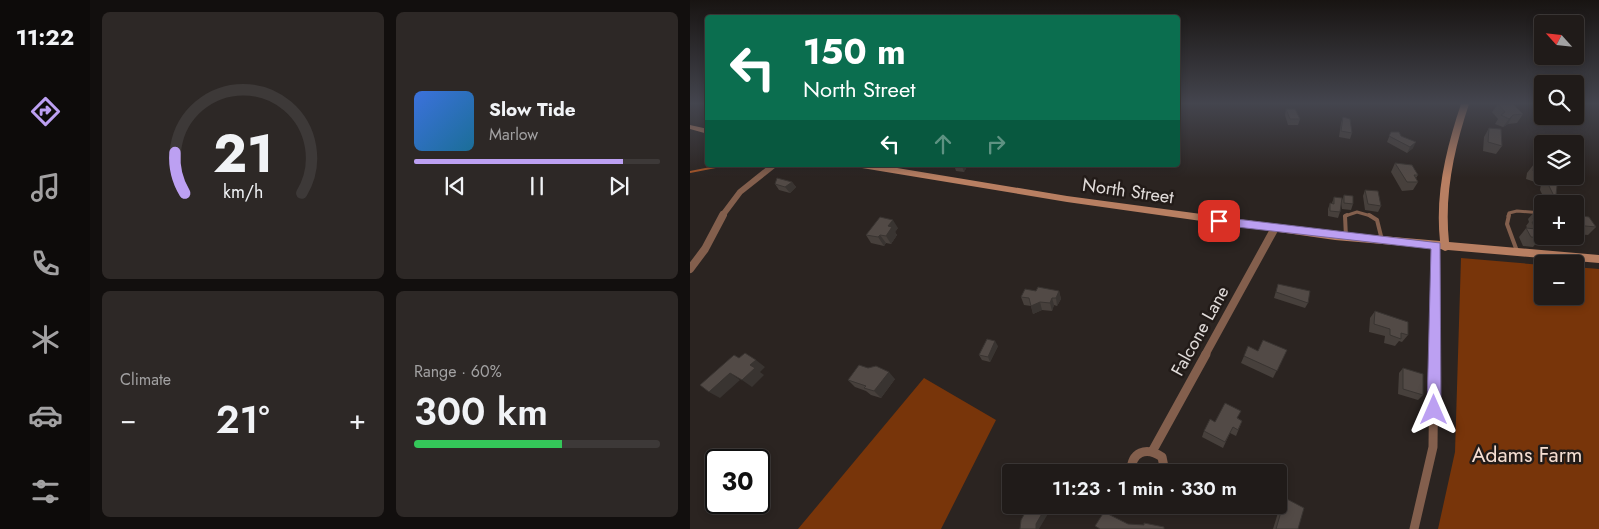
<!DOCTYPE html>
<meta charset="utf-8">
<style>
body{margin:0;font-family:Jost,sans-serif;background:#2d2826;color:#f1f3f6;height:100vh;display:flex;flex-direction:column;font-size:19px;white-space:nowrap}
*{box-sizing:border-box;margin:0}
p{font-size:16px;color:#a2a1a2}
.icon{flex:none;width:28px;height:28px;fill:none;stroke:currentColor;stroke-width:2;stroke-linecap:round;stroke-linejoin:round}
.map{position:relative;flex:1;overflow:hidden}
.panel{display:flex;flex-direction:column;gap:12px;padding:12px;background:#120f0e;width:600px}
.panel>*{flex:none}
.top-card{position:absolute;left:15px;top:15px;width:475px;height:152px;border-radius:5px;box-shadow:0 2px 8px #0003,0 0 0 1px #3d3938;background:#0b6e4f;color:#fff;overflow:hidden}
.needle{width:32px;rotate:297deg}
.fabs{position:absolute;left:844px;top:15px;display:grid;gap:10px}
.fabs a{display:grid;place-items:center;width:50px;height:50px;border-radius:5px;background:#201b19;box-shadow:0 2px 8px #0003,0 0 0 1px #3d3938;font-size:25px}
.speed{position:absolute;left:15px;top:449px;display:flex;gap:10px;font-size:25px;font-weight:700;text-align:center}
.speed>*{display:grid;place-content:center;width:65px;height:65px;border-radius:50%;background:#201b19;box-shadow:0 2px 8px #0003,0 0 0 1px #3d3938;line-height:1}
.speed .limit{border:2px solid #111;border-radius:8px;background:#fff;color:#111}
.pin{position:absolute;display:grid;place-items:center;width:42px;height:42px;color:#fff;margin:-21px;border-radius:10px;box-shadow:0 2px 8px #0006}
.me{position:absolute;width:55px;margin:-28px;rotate:0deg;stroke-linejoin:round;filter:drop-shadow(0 0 4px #0008)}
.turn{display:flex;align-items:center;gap:18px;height:105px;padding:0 15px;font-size:22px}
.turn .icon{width:65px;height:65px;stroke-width:2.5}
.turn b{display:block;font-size:35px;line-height:42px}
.lanes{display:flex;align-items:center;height:48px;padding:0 15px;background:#0003;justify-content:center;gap:25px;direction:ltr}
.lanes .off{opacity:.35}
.big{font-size:38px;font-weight:600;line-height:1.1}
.panel .card{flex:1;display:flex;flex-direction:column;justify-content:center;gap:8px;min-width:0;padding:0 18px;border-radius:8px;background:#2d2826}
.panel .dial{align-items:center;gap:0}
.dial svg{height:130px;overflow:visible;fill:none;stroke:#3d3938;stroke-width:7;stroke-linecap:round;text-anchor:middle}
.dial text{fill:#f1f3f6;stroke:none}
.song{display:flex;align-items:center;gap:15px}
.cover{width:60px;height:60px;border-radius:8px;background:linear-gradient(135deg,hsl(220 70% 55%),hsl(200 70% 35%))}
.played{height:5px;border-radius:2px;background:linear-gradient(90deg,#bca0f2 85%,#3d3938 85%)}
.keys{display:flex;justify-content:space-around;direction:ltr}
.heat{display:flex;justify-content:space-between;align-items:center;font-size:28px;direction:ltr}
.charge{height:8px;border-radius:4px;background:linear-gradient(90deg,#34c759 60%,#3d3938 0)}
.panel .tiles{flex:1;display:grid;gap:12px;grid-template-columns:repeat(2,1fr)}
.trip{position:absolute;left:312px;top:464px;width:285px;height:50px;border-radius:5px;background:#201b19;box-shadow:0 2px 8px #0003,0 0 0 1px #3d3938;font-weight:600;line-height:50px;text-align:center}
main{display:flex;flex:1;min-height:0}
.menu{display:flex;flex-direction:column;width:90px;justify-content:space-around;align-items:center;background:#0d0b0a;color:#a2a1a2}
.menu .icon{width:35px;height:35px}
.menu .selected{color:#bca0f2}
.menu b{font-size:22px;color:#f1f3f6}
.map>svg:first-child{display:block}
</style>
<main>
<nav class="menu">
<b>11:22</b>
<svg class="icon selected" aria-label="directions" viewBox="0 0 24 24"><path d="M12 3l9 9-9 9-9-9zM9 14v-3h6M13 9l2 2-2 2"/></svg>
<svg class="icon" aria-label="music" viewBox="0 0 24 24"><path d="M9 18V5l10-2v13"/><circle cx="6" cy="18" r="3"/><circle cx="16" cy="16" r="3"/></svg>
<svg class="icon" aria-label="phone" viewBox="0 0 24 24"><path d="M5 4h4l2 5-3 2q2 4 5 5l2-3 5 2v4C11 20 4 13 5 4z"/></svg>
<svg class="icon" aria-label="climate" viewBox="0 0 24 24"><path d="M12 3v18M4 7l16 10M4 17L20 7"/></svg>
<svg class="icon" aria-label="car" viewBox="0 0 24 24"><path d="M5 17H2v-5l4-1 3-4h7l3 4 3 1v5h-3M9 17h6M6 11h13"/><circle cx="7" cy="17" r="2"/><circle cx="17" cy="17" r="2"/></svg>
<svg class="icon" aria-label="filters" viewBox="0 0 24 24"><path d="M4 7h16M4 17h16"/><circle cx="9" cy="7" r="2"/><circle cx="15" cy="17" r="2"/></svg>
</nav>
<section class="panel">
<div class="tiles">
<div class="card dial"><svg viewBox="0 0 100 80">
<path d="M14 69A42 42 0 1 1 86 69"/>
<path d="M14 69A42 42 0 0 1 8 44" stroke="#bca0f2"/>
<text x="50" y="56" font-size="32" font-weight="700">21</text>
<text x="50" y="72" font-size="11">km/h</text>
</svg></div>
<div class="card">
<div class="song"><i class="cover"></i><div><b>Slow Tide</b><p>Marlow</p></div></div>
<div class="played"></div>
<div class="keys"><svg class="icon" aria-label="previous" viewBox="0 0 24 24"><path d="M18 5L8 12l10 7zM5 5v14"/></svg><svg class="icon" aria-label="pause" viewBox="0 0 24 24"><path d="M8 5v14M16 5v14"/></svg><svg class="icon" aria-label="next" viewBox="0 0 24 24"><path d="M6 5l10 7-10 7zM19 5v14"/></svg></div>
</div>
<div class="card"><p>Climate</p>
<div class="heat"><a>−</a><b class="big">21°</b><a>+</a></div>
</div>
<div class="card"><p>Range · 60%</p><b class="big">300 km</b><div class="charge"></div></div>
</div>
</section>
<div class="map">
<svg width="909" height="529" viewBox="0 0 909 529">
<rect width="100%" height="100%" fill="#2b2421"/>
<path fill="#78350a" d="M 771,258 L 852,265 L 852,296 L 885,296 L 885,267 L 909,269 L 909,529 L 748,529 L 765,452 Z
M 234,378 L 306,420 L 251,529 L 108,529 Z"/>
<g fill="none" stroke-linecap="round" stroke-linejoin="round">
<path stroke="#a55427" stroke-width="2" d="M 0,172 L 36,165"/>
<path stroke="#835f4d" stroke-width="3" d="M 655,216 L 667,212 L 681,216
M 818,216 L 819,213 L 827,211 L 852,213"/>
<path stroke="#835f4d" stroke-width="4" d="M 679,215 L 687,220 L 692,240
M 819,215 L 817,224 L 827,251
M 656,237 L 655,216 L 657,215"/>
<path stroke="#835f4d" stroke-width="6" d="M 32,216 L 50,192 L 84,165"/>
<path stroke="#835f4d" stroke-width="8" d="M 0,269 L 15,249 L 33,215
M 515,355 L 585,228
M 744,355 L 746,246"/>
<path stroke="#835f4d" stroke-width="9" d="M 463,450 L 516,354
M 441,472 C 441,452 456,446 472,457 L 475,472
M 724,529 L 743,447 L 744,354"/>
<path fill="#b87f62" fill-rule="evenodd" d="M 771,104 L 779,104 C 764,149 754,195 759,242 L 909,255 L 909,263 L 758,250 L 755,251 L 751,249 L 645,240 L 377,202 L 172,168 L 168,165 L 189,165 L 377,196 L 645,232 L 750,241 C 745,194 756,149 771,104 Z
M 0,125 L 18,129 L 18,134 L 0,129 Z"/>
</g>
<path fill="#47403c" d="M 808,104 L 833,114 L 827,123 L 818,124 L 813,127 L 805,124 L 808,119 L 802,112 Z
M 596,109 L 610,119 L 608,125 L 598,125 L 595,115 Z
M 653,117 L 662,133 L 660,139 L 649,137 L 651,123 Z
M 799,128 L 812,146 L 806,154 L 793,151 L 794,137 Z
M 701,132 L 711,136 L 723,148 L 717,153 L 697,142 Z
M 705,163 L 728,175 L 726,178 L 728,182 L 723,190 L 712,191 L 701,172 Z
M 844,164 L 852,167 L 852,176 L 868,176 L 866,195 L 880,204 L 857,204 L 850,190 L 851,184 L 836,179 L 837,173 Z
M 264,165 L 278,165 L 274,172 L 266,171 Z
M 102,182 L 106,187 L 100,193 L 89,190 L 85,184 Z
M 675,190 L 691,206 L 688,212 L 675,210 L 673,196 Z
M 654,195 L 663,204 L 661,210 L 652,209 L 651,203 L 650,212 L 648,218 L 638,216 L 638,209 L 640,203 L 642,203 L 644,197 L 652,200 Z
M 845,211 L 852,212 L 852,236 L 855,236 L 849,242 L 847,242 L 843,247 L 833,246 L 829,237 L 837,227 L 836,226 L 839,222 L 838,219 Z
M 885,214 L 886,215 L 906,227 L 898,235 L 885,234 Z
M 208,228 L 205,232 L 207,235 L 201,244 L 196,243 L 194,246 L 181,243 L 176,235 Z
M 588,284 L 618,303 L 615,308 L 584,298 Z
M 346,291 L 369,291 L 371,299 L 367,306 L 364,305 L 362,311 L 352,310 L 343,314 L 341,306 L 334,305 L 331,297 Z
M 685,311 L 718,335 L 712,342 L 709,341 L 705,346 L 694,343 L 695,336 L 679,332 L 680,318 Z
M 308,346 L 300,362 L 292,360 L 289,355 Z
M 597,350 L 583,378 L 551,363 L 554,356 L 568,351 Z
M 713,368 L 733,395 L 728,400 L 708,394 L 709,373 Z
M 205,379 L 191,398 L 181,395 L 176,391 L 165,387 L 158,380 Z
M 548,418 L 552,421 L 546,436 L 540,433 L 533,448 L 512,437 L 514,431 L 525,422 Z
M 595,498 L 608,529 L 583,529 L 591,503 Z"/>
<path fill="#393431" d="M 823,115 L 818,124 L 813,127 L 819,119 Z
M 726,142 L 723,148 L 717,153 L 720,147 Z
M 272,165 L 278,165 L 274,172 L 272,166 Z
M 102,182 L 106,187 L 100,193 L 95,187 Z
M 203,220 L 208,228 L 205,232 L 207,235 L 201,244 L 196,236 L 198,226 Z
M 190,235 L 196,243 L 194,246 L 188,237 Z
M 369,291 L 371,299 L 367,306 L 366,298 Z
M 362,298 L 364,305 L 362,311 L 360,303 Z
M 350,302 L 352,310 L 343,314 L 341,306 Z
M 305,341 L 308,346 L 300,362 L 298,357 Z
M 66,360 L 75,367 L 70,372 L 74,375 L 62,387 L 52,380 L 60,365 Z
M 199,372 L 205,379 L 191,398 L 184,391 Z
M 40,373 L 50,380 L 30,398 L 19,392 Z
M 357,505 L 360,505 L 362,507 L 349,529 L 346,529 L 346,524 Z"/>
<path fill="#524a46" stroke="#393431" d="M 808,104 L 823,104 L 833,114 L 823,115 L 819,119 L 811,115 L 815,112 Z
M 596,109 L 605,109 L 610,119 L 600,119 Z
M 653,117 L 660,119 L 662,133 L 651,131 Z
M 799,128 L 811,129 L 812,146 L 798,142 Z
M 701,132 L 709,132 L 711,136 L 726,142 L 720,147 L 699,136 Z
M 705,163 L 722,165 L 728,175 L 724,175 L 728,182 L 717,182 Z
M 844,164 L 852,167 L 852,174 L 843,171 Z
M 857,176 L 868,176 L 866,195 L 876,196 L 880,204 L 868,204 L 857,182 Z
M 87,178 L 102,182 L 95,187 L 85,184 Z
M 675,190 L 688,191 L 691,206 L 678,204 Z
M 654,195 L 663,196 L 663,204 L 654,203 Z
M 644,197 L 652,198 L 650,212 L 640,211 L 640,203 L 644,204 Z
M 845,211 L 852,212 L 852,234 L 848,234 L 842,222 L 845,222 L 843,218 L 849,218 Z
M 885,214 L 886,215 L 899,217 L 906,227 L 885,225 Z
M 190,217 L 203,220 L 198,226 L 202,227 L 196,236 L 190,235 L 188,237 L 176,235 Z
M 836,228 L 846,229 L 851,238 L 841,237 Z
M 588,284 L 620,291 L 618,303 L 586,292 Z
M 348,287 L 369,291 L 366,298 L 362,298 L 360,303 L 350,302 L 341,306 L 339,298 L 331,297 L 335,289 L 346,291 Z
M 685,311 L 718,322 L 718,335 L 711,333 L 711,339 L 700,335 L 700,329 L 684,324 Z
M 297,339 L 305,341 L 298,357 L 289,355 Z
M 573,340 L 597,350 L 587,371 L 554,356 L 558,346 L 568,351 Z
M 55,353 L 66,360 L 60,365 L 65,368 L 52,380 L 40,373 L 19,392 L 10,385 L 44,355 L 49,358 Z
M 169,365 L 178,368 L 186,366 L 199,372 L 184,391 L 174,388 L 176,386 L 158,380 Z
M 713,368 L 733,374 L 733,395 L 713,389 Z
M 535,403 L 551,411 L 547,418 L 552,421 L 548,430 L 543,427 L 535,442 L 514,431 L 520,419 L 525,422 Z
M 595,498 L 614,508 L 608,529 L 586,529 Z
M 337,505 L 357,505 L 346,524 L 346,529 L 330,529 L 331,520 L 339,506 Z
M 414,512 L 438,524 L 454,525 L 454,523 L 474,527 L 474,529 L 410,529 L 405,526 Z"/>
<linearGradient id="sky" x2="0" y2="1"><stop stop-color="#181412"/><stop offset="0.58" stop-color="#44454e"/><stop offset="1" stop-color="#44454e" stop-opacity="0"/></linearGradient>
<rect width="909" height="178" fill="url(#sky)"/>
<path fill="#bca0f2" stroke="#7a689d" d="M 529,217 L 750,243 L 751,410 L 749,414 L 744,416 L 739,414 L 737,410 L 741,249 L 529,225 L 523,221 Z"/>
<g text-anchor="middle" stroke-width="5" stroke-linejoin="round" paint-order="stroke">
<g font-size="18" fill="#e1dcda" stroke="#221b18">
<text transform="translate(438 191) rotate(8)" y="6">North Street</text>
<text transform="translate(510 331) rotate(-61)" y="6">Falcone Lane</text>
</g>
<g font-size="21" fill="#f5ded2" stroke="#221b18">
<text x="837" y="462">Adams Farm</text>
</g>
</g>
</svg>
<div class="fabs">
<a><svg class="needle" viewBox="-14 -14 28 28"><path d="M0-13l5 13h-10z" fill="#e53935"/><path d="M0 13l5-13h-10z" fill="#a2a1a2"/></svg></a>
<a><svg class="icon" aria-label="search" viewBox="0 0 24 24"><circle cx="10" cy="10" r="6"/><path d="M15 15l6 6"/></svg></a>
<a><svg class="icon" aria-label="layers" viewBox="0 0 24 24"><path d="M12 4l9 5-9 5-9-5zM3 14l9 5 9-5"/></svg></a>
<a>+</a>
<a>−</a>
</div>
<div class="speed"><div class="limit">30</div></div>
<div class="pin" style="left:529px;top:221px;background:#d93025"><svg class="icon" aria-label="arrive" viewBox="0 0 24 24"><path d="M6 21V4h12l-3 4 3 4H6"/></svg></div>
<svg class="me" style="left:744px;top:410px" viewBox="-20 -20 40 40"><path d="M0-17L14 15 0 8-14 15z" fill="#bca0f2" stroke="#fff" stroke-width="4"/></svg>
<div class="trip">11:23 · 1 min · 330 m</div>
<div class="top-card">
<div class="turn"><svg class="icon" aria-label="left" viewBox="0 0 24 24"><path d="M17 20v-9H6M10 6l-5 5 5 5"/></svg><div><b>150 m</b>North Street</div></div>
<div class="lanes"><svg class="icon" aria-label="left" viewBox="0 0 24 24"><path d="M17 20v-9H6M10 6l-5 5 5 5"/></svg><svg class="icon off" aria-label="ahead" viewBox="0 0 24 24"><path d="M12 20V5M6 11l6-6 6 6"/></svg><svg class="icon off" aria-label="right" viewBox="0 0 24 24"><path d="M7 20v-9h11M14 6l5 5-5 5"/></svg></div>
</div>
</div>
</main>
